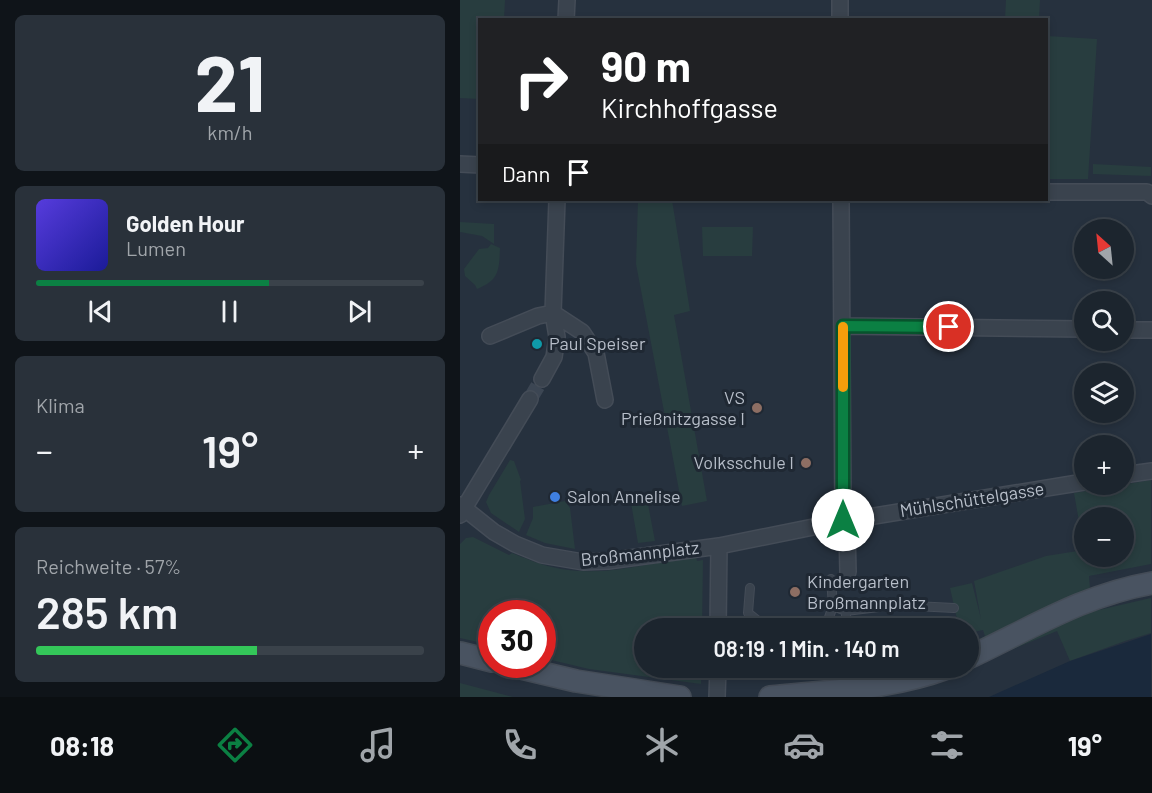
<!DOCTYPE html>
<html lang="de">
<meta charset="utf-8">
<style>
body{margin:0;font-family:Barlow,sans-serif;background:#29313a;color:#f1f3f6;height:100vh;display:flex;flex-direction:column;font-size:22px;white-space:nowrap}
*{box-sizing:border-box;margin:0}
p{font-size:20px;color:#a0a5aa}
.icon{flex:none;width:33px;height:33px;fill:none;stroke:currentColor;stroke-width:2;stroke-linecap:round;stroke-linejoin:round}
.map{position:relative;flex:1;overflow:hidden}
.panel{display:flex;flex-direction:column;gap:15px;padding:15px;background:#0f1419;width:460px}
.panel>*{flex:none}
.guide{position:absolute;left:18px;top:18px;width:570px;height:183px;border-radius:0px;box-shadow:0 3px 9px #0003,0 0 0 2px #3a424a;background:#202124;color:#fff;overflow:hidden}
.needle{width:39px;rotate:333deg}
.fabs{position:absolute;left:614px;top:219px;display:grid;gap:12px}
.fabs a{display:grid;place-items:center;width:60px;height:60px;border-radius:50%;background:#1c252e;box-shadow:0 3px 9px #0003,0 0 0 2px #3a424a;font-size:30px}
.speed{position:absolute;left:18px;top:600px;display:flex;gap:12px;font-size:30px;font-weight:700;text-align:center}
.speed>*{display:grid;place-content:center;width:78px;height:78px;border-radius:50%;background:#1c252e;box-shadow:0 3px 9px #0003,0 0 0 2px #3a424a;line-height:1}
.speed .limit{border:9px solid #d22;background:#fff;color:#111}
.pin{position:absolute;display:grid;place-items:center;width:51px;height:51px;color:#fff;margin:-26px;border:3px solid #fff;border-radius:50%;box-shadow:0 2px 6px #0007}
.me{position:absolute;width:66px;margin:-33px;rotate:0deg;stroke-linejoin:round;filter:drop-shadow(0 0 4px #0008)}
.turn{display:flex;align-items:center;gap:21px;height:126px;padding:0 24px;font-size:27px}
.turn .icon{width:78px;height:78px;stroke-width:2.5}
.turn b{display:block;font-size:42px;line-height:51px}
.then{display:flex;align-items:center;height:57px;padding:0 24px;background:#0003;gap:12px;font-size:22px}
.big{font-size:45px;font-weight:600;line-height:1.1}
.panel .card{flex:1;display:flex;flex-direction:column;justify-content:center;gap:9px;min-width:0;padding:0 21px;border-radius:9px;background:#29313a}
.panel .dial{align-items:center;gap:0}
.dial b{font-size:78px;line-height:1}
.song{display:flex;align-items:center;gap:18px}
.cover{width:72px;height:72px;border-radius:9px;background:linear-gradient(135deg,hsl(250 70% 55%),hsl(240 70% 35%))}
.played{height:6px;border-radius:3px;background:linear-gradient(90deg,#0b8043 60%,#3a424a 60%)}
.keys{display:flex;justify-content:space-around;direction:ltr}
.heat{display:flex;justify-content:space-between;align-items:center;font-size:33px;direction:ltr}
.charge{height:9px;border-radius:4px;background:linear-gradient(90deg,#34c759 57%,#3a424a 0)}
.trip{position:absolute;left:174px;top:618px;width:345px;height:60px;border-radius:30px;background:#1c252e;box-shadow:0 3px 9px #0003,0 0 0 2px #3a424a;font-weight:600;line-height:60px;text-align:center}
.menu{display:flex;height:96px;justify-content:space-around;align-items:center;background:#0b0f12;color:#a0a5aa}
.menu .icon{width:42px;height:42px}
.menu .selected{color:#0b8043}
.menu b{font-size:27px;color:#f1f3f6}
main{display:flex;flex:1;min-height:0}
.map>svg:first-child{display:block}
</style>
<main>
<section class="panel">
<div class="card dial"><b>21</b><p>km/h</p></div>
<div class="card">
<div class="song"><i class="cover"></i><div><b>Golden Hour</b><p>Lumen</p></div></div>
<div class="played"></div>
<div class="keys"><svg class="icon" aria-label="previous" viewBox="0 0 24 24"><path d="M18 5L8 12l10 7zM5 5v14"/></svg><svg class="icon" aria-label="pause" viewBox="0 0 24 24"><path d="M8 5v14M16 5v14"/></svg><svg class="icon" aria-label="next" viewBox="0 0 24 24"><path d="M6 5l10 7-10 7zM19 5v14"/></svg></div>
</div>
<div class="card"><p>Klima</p>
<div class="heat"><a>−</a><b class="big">19°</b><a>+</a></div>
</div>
<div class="card"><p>Reichweite · 57%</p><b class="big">285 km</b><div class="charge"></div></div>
</section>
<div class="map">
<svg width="692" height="697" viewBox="0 0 692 697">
<rect width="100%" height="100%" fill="#26313e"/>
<path fill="#283d3f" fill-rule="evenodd" d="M 0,0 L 45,0 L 44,19 L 20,20 L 19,99 L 0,98 Z
M 546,0 L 580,0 L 579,19 L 545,19 Z
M 587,36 L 637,39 L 628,179 L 587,179 Z
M 633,164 L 691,167 L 691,176 L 633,174 Z
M 178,200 L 212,200 L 230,311 L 214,315 L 247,501 L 222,506 L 176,264 Z
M 0,222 L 34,224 L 34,244 L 22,236 L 0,232 Z
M 242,227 L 293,227 L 292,256 L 243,256 Z
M 31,244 L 40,248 C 39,269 40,280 17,289 L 15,285 L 5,276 L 4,269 L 19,249 L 28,248 Z
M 50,460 L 54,461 L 61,480 L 60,481 L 65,519 L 59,532 L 31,513 L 26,502 L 29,495 Z
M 691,480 L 691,564 L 629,576 L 630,589 L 604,599 L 509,648 L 509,644 L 525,636 L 523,630 L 509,633 L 508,628 L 499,628 L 490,588 L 512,583 L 521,619 L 514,581 L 586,556 L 624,550 L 614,493 ZM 624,518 L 663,518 L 663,556 L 624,556 Z
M 187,499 L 195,541 L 178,543 L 171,503 Z
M 105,501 L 110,508 L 115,549 L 85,543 L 66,535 L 73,518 L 73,507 Z
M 13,537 L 49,555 L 52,553 C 65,558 78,564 92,567 C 139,579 189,563 236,556 L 237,561 L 243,560 L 242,628 L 184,628 L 184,668 L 241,668 L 241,684 L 129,669 L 83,658 L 82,614 L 32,614 L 31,645 L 0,638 L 0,544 L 6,538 Z
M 691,598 L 691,633 L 665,641 L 610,661 L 597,631 L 536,656 L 594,626 L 630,612 Z
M 0,683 L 53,697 L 0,697 Z"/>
<path fill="#1a293c" d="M 691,634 L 691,697 L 529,697 L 610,661 Z"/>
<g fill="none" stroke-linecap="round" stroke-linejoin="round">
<path stroke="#3c4653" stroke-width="15" stroke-dasharray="15 8" stroke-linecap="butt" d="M 70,399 L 82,379"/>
<defs>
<path id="lane" d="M 371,579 L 373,606
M 290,588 L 288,613 L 307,628
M 386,611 L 435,605 L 494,608
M 352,628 L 367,623 L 373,606 L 386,611 L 386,625
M 387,668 L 389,687"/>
<path id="street" d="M 380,0 L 380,20
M 106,20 L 107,0
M 0,164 L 20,165
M 586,192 L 687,192 L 692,196
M 381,200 L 383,521 L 387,529 L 388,572
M 383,326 L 624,329
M 663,330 L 692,330
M 30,336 L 78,316 L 93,313 L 122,332 L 136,353 L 145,400
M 82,379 L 94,357 L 97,337 L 93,313 L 97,200
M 663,475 L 692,471
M 0,505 L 34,532 L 55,544 L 82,555 L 123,562 L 148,561 L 259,546 L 383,521 L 624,482
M 0,515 L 70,399
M 258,628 L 259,546
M 257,697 L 258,668"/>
<path id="secondary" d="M 0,653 L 32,661
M 508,658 C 570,629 623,595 692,583
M 44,664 L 116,681 L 220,697
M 310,697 C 369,691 431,689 487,668"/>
</defs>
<use href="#lane" stroke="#444c57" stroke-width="10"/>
<use href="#street" stroke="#444c57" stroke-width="18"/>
<use href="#secondary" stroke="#444c57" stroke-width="24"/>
<use href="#lane" stroke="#3a434e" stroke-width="8"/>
<use href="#street" stroke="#3a434e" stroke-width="15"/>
<use href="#secondary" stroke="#495361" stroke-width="21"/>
</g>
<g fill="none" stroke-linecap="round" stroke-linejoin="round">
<defs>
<path id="route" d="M 383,520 L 383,326 L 489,327"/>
</defs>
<use href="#route" stroke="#07532c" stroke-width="15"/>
<use href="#route" stroke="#0b8043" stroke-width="10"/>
<path stroke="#f59e0b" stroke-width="10" d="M 383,327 L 383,387"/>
</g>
<circle fill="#0f9aa8" stroke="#1f2833" stroke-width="2" cx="77" cy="344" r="6"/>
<g fill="#8d6e63" stroke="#1f2833" stroke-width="2">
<circle cx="297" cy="408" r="6"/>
<circle cx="346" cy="463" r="6"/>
<circle cx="335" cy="592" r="6"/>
</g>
<circle fill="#3f7fe0" stroke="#1f2833" stroke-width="2" cx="95" cy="497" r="6"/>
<g text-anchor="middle" stroke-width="6" stroke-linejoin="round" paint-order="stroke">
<g font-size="18" fill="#b7bec9" stroke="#1f2833" text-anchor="start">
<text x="89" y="350">Paul Speiser</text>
<text x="285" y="404" text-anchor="end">VS<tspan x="285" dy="21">Prießnitzgasse I</tspan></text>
<text x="334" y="469" text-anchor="end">Volksschule I</text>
<text x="107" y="503">Salon Annelise</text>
<text x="347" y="588">Kindergarten<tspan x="347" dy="21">Broßmannplatz</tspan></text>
</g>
<g font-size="18" fill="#b7bec9" stroke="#1f2833">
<text transform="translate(512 500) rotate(-9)" y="6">Mühlschüttelgasse</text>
<text transform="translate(180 554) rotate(-6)" y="6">Broßmannplatz</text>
</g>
</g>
</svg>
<div class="fabs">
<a><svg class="needle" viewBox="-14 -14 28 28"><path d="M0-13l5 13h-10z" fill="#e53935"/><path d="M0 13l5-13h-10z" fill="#a0a5aa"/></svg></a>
<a><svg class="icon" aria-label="search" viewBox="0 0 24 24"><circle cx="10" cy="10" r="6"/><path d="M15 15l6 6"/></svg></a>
<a><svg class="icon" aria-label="layers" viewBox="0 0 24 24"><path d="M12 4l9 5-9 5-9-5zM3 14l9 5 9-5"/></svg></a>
<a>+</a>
<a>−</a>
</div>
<div class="speed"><div class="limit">30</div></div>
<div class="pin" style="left:489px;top:327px;background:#d93025"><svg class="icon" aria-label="arrive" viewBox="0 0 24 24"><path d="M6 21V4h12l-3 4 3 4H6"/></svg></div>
<svg class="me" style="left:383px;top:520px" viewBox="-20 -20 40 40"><circle r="19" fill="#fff"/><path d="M0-13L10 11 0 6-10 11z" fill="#0b8043"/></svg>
<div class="trip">08:19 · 1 Min. · 140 m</div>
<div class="guide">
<div class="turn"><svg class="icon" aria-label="right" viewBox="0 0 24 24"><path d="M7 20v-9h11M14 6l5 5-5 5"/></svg><div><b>90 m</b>Kirchhoffgasse</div></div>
<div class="then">Dann<svg class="icon" aria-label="arrive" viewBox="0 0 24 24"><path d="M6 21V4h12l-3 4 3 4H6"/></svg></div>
</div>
</div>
</main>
<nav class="menu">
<b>08:18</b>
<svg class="icon selected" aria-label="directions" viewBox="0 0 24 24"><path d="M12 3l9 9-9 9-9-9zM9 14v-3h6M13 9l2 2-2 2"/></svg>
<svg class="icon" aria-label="music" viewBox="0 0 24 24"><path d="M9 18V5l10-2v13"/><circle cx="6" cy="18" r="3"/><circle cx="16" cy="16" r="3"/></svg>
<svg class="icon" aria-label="phone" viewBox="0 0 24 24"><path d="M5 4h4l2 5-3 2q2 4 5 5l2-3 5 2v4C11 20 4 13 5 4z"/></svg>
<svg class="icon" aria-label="climate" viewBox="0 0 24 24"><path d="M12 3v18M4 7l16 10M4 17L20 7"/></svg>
<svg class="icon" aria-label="car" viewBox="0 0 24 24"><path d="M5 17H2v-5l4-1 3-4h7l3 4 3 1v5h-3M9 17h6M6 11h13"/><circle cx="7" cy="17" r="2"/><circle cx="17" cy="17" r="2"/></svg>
<svg class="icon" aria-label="filters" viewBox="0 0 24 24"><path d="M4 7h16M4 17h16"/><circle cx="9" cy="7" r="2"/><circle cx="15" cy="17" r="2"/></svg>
<b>19°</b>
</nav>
